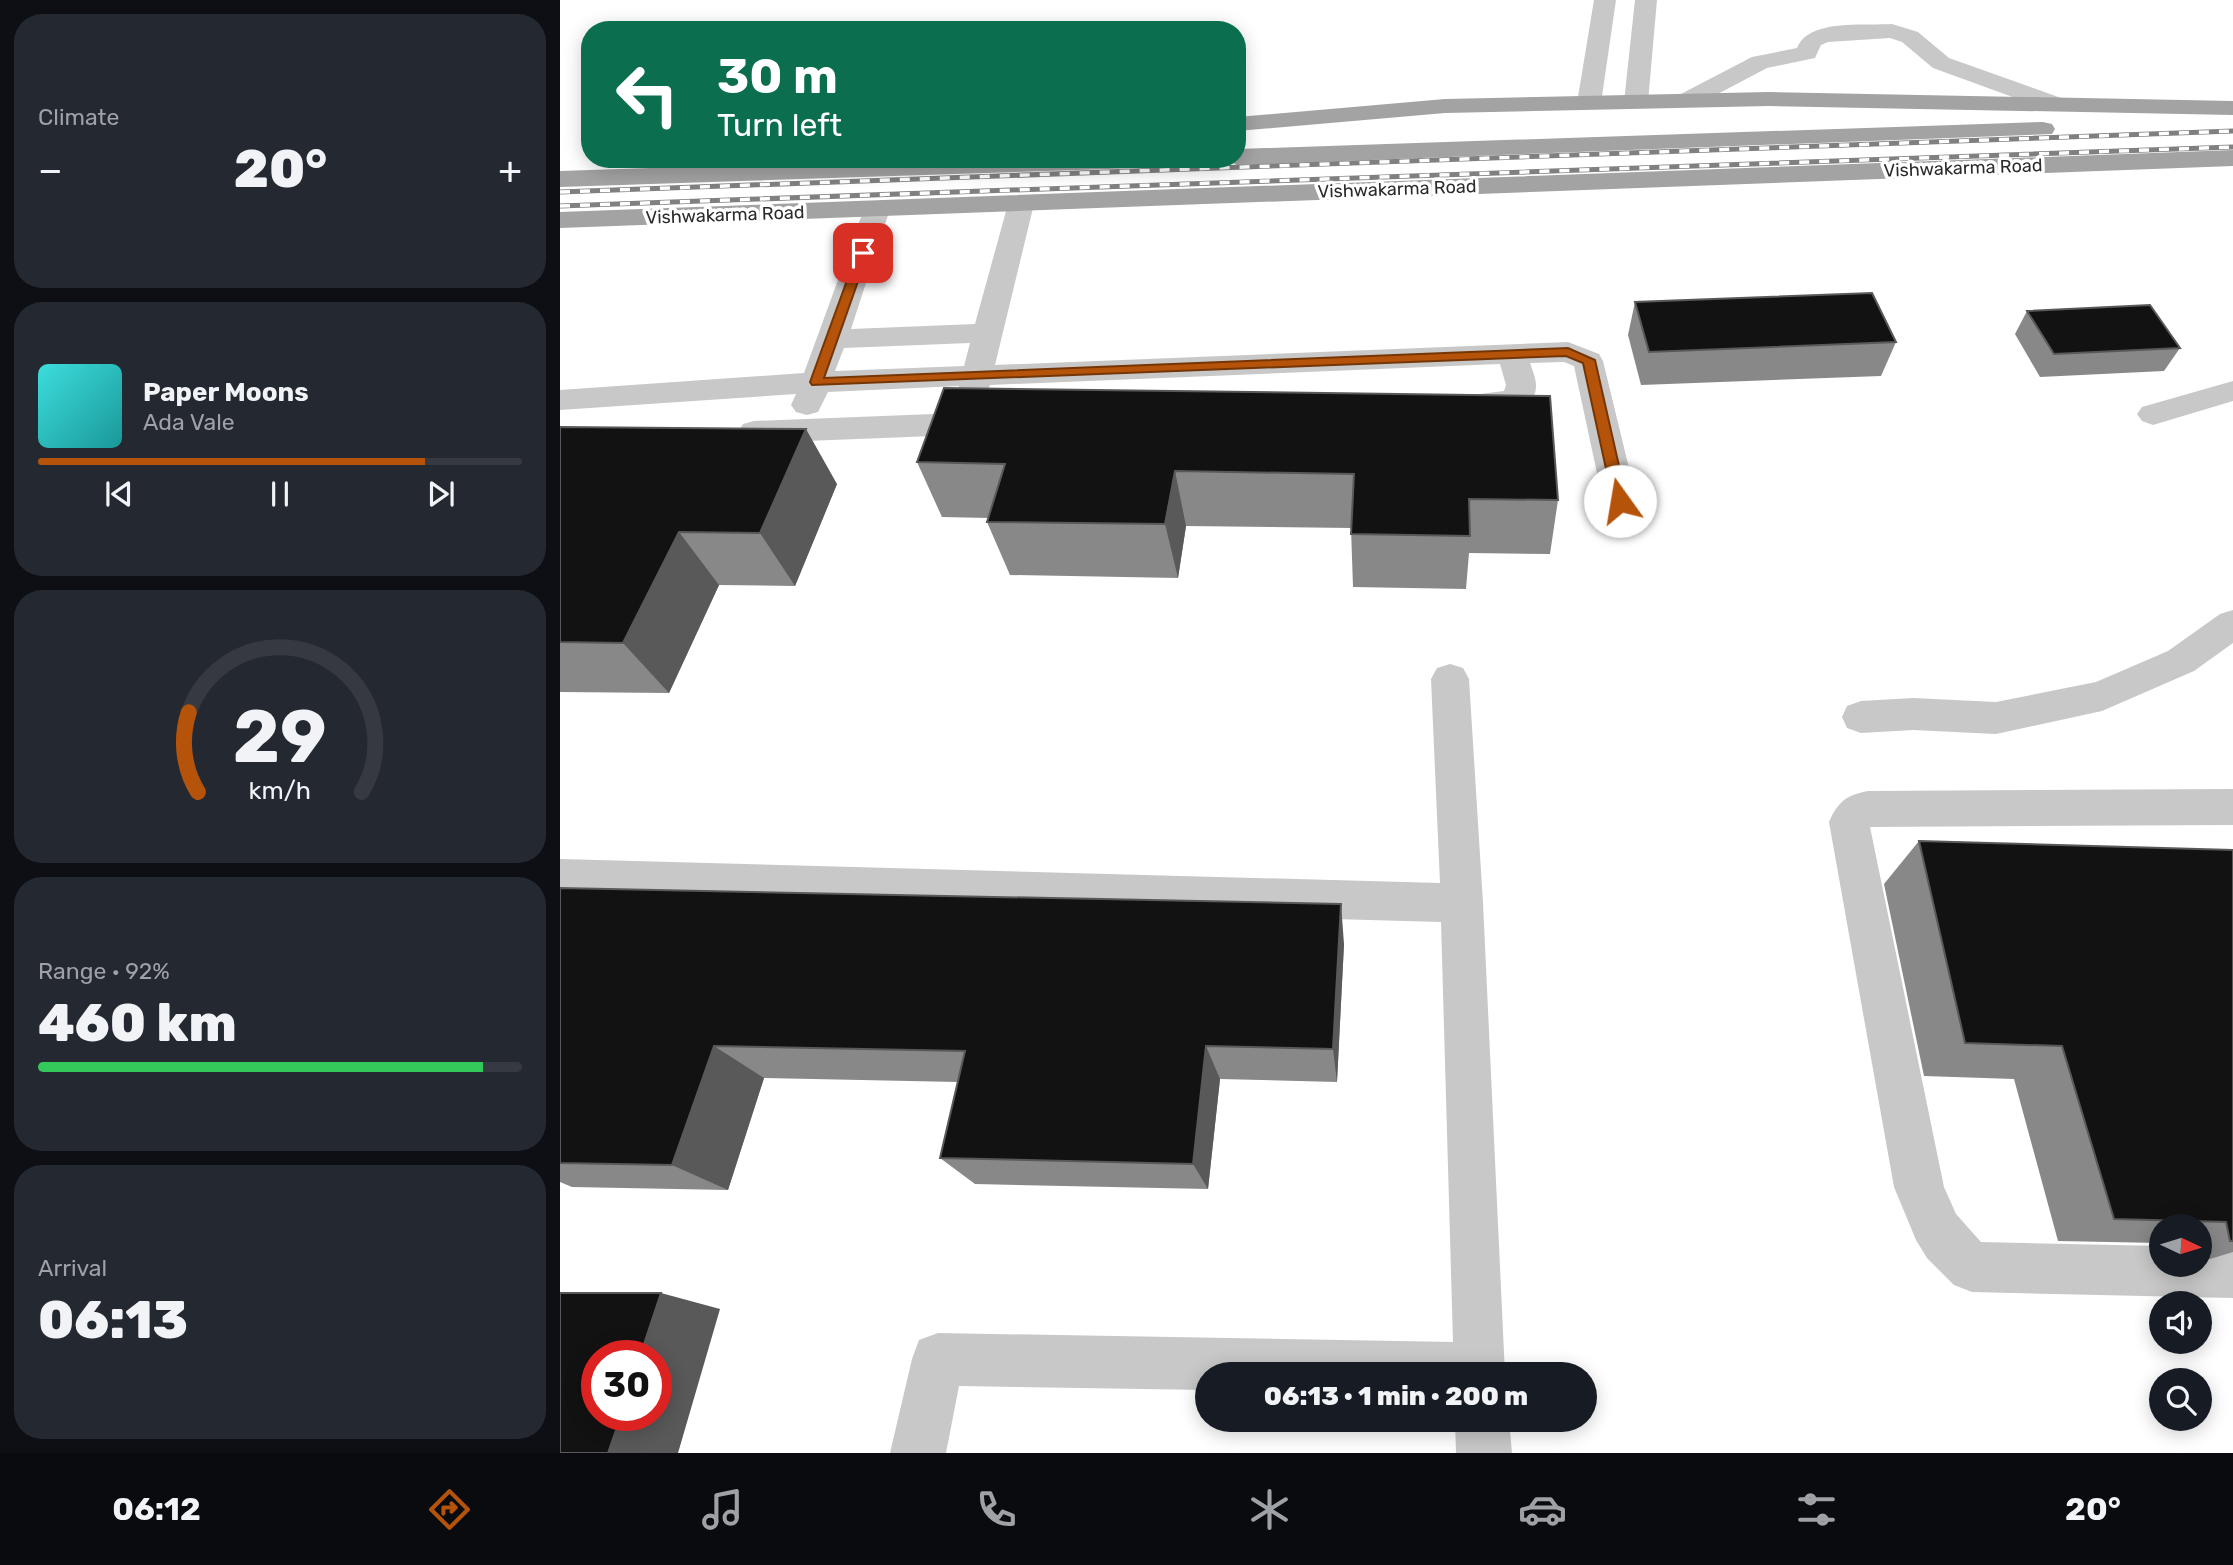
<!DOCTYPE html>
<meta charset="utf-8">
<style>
body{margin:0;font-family:Rubik,sans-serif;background:#242831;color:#f1f3f6;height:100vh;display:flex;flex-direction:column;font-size:26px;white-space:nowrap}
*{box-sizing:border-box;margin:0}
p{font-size:23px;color:#9ea1a6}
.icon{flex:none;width:38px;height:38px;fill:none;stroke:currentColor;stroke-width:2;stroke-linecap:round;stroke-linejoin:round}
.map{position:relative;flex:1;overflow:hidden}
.side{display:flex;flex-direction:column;gap:14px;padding:14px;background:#0d0f14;width:560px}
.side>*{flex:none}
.guide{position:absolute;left:21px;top:21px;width:665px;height:147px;border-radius:28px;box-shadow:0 4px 18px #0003;background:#0b6e4f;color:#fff;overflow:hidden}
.needle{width:46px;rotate:94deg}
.buttons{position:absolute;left:1589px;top:1214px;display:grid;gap:14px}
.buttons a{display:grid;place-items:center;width:63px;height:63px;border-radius:50%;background:#171b24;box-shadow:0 4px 18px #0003;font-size:35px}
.speed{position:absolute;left:21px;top:1340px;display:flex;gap:14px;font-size:35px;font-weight:700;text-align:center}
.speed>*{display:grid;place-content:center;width:91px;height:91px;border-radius:50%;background:#171b24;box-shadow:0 4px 18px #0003;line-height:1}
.speed .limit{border:10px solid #d22;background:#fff;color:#111}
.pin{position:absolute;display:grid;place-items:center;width:60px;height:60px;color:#fff;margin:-30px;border-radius:14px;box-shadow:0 4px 10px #0006}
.me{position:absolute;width:77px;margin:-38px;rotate:347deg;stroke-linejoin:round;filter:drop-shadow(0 0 5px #0008)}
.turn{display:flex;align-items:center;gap:24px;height:147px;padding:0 21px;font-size:32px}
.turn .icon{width:91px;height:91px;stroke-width:2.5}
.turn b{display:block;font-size:49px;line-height:60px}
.big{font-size:52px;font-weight:800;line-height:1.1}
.side .card{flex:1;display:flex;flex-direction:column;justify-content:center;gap:10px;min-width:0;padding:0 24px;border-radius:28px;background:#242831}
.side .dial{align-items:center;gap:0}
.dial svg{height:182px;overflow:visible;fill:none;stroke:#363941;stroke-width:7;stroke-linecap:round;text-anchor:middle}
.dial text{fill:#f1f3f6;stroke:none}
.song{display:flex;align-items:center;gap:21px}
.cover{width:84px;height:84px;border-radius:10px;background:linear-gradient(135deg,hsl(180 70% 55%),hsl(180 70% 35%))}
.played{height:7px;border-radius:4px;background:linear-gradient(90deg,#b45309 80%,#363941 80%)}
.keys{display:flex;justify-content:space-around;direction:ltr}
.heat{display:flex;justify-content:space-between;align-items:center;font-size:38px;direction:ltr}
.charge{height:10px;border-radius:5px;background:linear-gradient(90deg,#34c759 92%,#363941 0)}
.trip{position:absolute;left:635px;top:1362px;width:402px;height:70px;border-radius:35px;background:#171b24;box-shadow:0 4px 18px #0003;font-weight:800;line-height:70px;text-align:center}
.dock{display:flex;height:112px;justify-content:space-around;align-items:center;background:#090b0e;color:#9ea1a6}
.dock .icon{width:49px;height:49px}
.dock .active{color:#b45309}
.dock b{font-size:32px;color:#f1f3f6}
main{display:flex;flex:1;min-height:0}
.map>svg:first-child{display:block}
</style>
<main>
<section class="side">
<div class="card"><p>Climate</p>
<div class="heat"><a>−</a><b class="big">20°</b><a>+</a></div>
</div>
<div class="card">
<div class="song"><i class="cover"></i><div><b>Paper Moons</b><p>Ada Vale</p></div></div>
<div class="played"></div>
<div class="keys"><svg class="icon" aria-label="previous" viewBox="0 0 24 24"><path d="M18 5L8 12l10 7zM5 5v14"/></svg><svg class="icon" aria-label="pause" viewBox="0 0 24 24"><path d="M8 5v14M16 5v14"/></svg><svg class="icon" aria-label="next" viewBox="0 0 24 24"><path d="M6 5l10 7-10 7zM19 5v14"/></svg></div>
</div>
<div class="card dial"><svg viewBox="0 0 100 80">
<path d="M14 69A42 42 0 1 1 86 69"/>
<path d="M14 69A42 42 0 0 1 10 34" stroke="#b45309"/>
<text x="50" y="56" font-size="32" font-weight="700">29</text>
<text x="50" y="72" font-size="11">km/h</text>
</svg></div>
<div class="card"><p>Range · 92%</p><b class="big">460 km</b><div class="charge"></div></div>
<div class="card"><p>Arrival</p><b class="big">06:13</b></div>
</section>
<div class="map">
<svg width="1673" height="1453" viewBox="0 0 1673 1453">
<rect width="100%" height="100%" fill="#fff"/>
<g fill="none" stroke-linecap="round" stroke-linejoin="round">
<path fill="#c8c8c8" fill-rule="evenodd" d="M 1034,0 L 1056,0 L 1041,103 L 1038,108 L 1020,108 L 1017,103 Z
M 1075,0 L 1097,0 L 1088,102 L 1085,107 L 1067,107 L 1064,102 Z
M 1332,24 L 1358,32 L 1389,58 L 1504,99 L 1507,104 L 1504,109 L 1486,109 L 1373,68 L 1342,42 L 1330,38 L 1268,42 L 1261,45 L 1255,58 L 1207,68 L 1135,106 L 1117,106 L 1114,101 L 1117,96 L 1192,57 L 1237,48 C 1248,18 1306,26 1332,24 Z
M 461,196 L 470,198 L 474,204 L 435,365 L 1008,342 L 1039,354 L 1043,361 L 1077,501 L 1072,509 L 1060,513 L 1048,509 L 1043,501 L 1014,366 L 1004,362 L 970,363 C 972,369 976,378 976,385 C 977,420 918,418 896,411 L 891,404 L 896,397 L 944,391 L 946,385 L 940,364 L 430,385 L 422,405 L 411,408 L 400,405 L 395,398 L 399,386 L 268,392 L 258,412 L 247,415 L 236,412 L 231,405 L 236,394 L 0,410 L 0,390 L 244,373 L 304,209 L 308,203 L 326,203 L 330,209 L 291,329 L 415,324 L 448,204 L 452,198 ZM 410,343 L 404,366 L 275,371 L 284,348 Z
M 1673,381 L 1673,401 L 1593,425 L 1582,421 L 1577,414 L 1582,407 Z
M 424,412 L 435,415 L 440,423 L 435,431 L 424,434 L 194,443 L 183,440 L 178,432 L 183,424 L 194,421 Z
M 1673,610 L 1673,643 L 1634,671 L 1542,711 L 1436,734 L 1353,730 L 1301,733 L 1287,728 L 1282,717 L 1287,706 L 1301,701 L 1353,698 L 1436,702 L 1536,682 L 1608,651 L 1660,614 Z
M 890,664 L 903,668 L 909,679 L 923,903 L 945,1374 L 648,1374 L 648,1390 L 399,1386 L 386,1453 L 330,1453 L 352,1359 L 359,1340 L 378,1333 L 893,1342 L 881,922 L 0,897 L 0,859 L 880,883 L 871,679 L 877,668 Z
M 1673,789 L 1673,825 L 1310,827 L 1384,1187 L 1396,1214 L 1421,1242 L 1601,1246 L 1601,1265 L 1640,1265 L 1640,1247 L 1673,1248 L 1673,1298 L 1412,1292 L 1394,1285 L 1367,1258 L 1356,1240 L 1334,1187 L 1269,822 C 1278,802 1286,795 1308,791 Z
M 895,1419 L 949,1419 L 952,1453 L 896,1453 Z"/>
<path fill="#a3a3a3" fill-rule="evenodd" d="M 1209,92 L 1673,101 L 1673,115 L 1209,106 L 885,113 L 677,131 L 677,117 L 885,99 Z
M 1483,122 L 1492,124 L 1495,129 L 1492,134 L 677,165 L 666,159 L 677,159 L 677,149 Z
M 1673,150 L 1673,166 L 0,228 L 0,212 Z
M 366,159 L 621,159 L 617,164 L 608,167 L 0,187 L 0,171 Z"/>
<defs>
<path id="rail" d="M 0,192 L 1673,131
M 0,206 L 1673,147"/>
</defs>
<use href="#rail" stroke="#808080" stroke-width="5"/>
<use href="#rail" stroke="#fff" stroke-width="3.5" stroke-dasharray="10" stroke-linecap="butt"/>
</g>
<path fill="#888" d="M 1075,302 L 1336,342 L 1321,376 L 1081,385 L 1068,335 Z
M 1467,311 L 1620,348 L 1604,371 L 1480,377 L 1455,334 Z
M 384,388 L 998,500 L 990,554 L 909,553 L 906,589 L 793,587 L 791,528 L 626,526 L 618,578 L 450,575 L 427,522 L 429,518 L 382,517 L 357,462 Z
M 0,427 L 277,484 L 235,586 L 159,585 L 109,693 L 0,692 Z
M 1359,841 L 1673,850 L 1673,1252 L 1640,1262 L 1640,1227 L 1601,1227 L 1601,1245 L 1601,1243 L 1498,1241 L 1454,1079 L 1364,1076 L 1324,884 Z
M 0,888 L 784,944 L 777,1082 L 660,1079 L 648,1189 L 415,1184 L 380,1158 L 398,1082 L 204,1078 L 168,1190 L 12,1187 L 0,1182 Z"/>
<path fill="#595959" d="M 246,429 L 277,484 L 235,586 L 200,533 Z
M 615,471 L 626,526 L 618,578 L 605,524 Z
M 119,532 L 159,585 L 109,693 L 63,643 Z
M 781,904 L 784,944 L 777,1082 L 773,1049 Z
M 154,1046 L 204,1078 L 168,1190 L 112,1165 Z
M 646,1046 L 660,1079 L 648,1189 L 633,1164 Z
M 101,1293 L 160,1309 L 118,1453 L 48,1453 L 61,1416 L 96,1416 L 96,1356 L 80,1356 Z"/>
<path fill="#121212" stroke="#595959" stroke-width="2" d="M 1312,293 L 1336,342 L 1089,352 L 1075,302 Z
M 1590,305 L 1620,348 L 1494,354 L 1467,311 Z
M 384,388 L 990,396 L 998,500 L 909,499 L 910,536 L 791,534 L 794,474 L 615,471 L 605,524 L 427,522 L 445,464 L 357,462 Z
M 0,427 L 246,429 L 200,533 L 119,532 L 63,643 L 0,642 Z
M 1359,841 L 1673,850 L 1673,1241 L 1670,1241 L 1666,1222 L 1554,1219 L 1502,1046 L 1405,1043 Z
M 0,888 L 781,904 L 773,1049 L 646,1046 L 633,1164 L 380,1158 L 405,1051 L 154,1046 L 112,1165 L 0,1163 Z
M 0,1293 L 101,1293 L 80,1356 L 37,1356 L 37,1416 L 61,1416 L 48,1453 L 0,1453 Z"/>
<path fill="#b45309" stroke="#753606" stroke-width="2" d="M 303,250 L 308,253 L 264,378 L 1008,348 L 1035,360 L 1067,501 L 1060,506 L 1053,501 L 1023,363 L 1006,356 L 252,385 L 250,382 L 297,253 Z"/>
<g text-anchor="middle" stroke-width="7" stroke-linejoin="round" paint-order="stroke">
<g font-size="18" fill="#2b2b2b" stroke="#fff">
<text transform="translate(1403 168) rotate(-2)" y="6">Vishwakarma Road</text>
<text transform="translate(837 189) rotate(-2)" y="6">Vishwakarma Road</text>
<text transform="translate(165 215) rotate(-2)" y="6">Vishwakarma Road</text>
</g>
</g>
</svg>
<div class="buttons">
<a><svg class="needle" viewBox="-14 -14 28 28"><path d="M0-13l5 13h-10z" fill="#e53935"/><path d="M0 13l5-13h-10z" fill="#9ea1a6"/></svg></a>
<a><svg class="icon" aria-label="sound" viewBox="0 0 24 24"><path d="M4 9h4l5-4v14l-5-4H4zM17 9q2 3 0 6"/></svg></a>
<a><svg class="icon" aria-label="search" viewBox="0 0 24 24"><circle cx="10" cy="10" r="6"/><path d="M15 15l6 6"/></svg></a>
</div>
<div class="speed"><div class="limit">30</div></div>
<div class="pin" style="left:303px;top:253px;background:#d93025"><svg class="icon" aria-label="arrive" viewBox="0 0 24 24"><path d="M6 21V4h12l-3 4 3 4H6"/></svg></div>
<svg class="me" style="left:1060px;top:501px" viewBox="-20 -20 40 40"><circle r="19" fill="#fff"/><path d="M0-13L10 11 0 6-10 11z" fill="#b45309"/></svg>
<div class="trip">06:13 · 1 min · 200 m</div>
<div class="guide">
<div class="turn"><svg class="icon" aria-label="left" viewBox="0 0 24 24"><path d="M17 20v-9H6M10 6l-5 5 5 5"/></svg><div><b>30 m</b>Turn left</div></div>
</div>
</div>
</main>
<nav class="dock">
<b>06:12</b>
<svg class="icon active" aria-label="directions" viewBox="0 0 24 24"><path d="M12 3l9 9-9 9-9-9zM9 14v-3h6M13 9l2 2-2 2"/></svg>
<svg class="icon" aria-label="music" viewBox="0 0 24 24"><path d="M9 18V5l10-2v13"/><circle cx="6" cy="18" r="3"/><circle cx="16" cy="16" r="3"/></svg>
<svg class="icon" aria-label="phone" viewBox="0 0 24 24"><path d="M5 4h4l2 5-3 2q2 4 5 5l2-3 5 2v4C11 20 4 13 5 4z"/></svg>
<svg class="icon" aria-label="climate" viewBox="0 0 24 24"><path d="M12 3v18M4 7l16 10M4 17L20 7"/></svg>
<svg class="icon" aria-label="car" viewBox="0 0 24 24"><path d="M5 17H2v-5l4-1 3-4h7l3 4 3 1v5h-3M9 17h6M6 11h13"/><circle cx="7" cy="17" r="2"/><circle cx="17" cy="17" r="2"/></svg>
<svg class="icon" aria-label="filters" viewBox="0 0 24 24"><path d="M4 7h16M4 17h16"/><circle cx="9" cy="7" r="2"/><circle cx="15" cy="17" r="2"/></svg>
<b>20°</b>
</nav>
